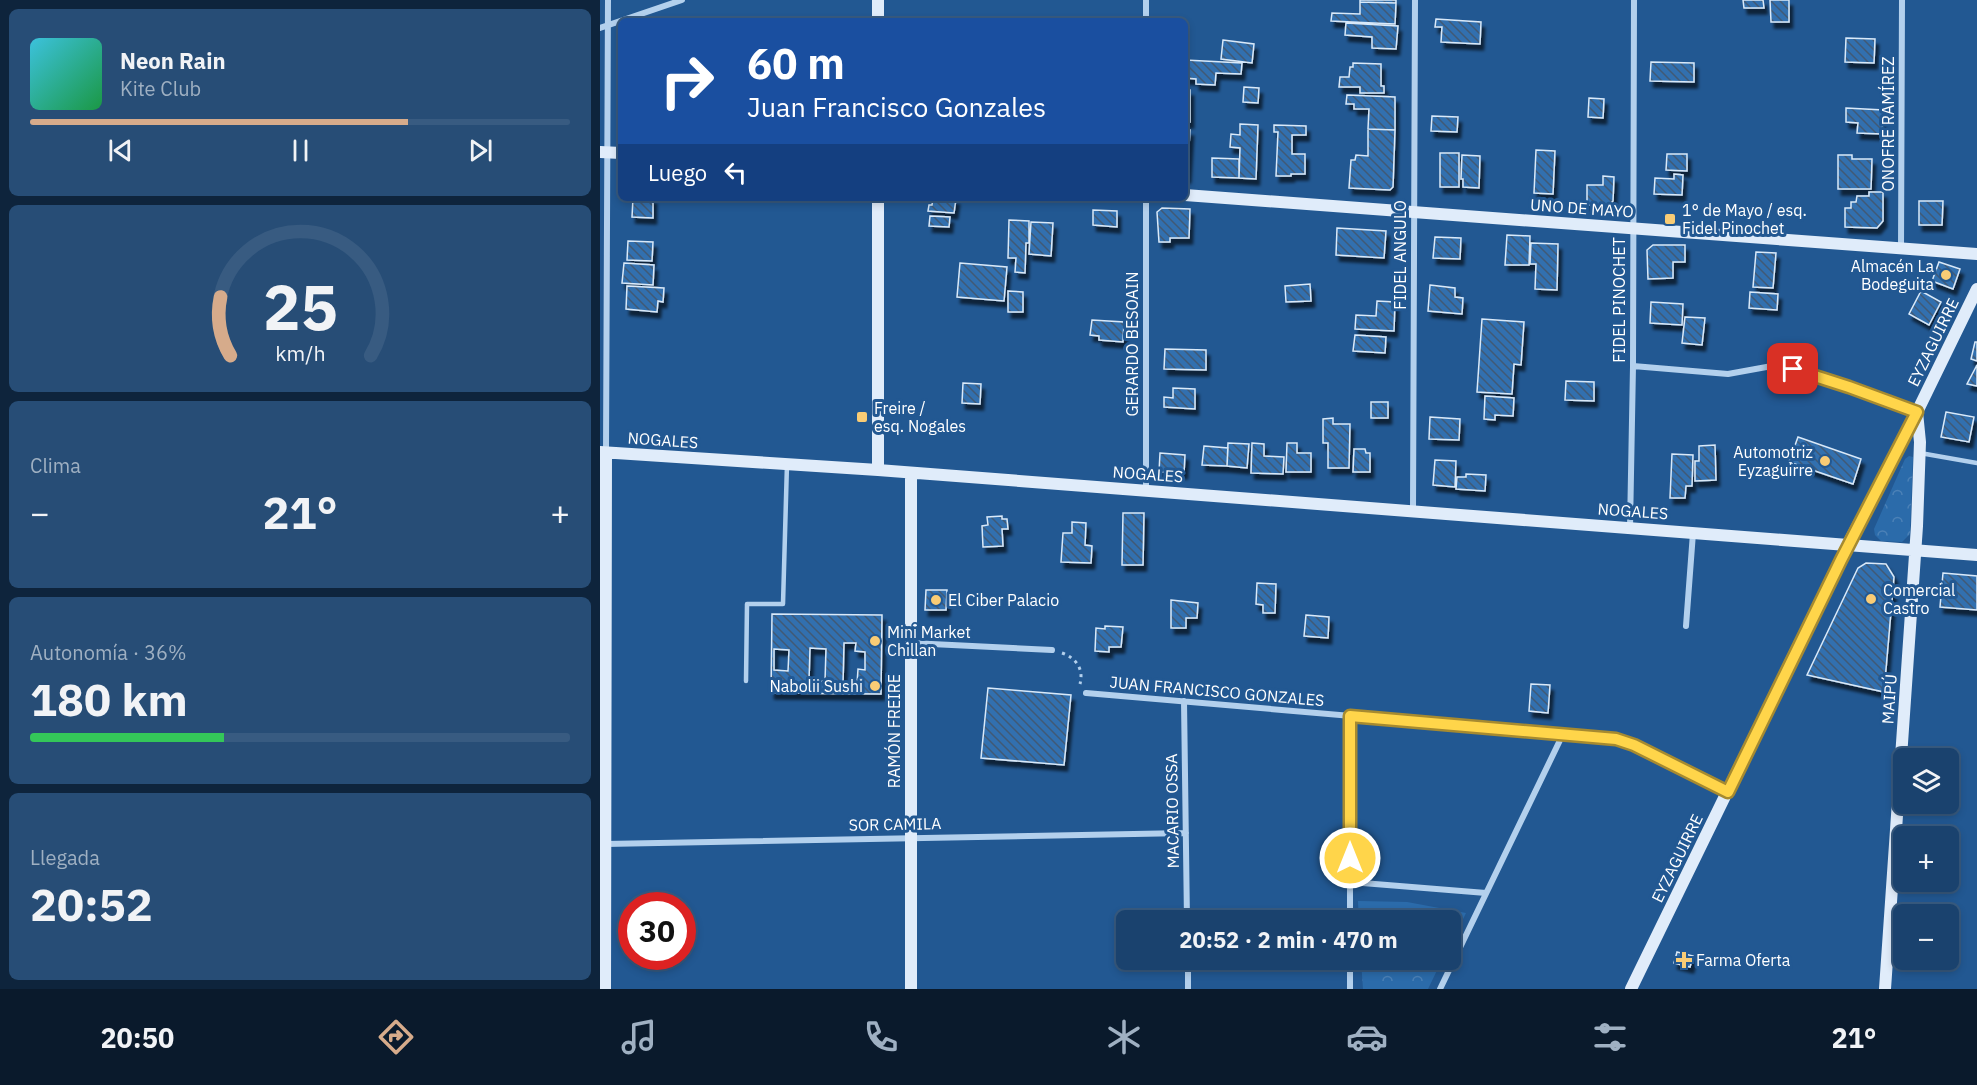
<!DOCTYPE html>
<html lang="es">
<meta charset="utf-8">
<style>
body{margin:0;font-family:"IBM Plex Sans",sans-serif;background:#274d76;color:#f1f3f6;height:100vh;display:flex;flex-direction:column;font-size:22px;white-space:nowrap}
*{box-sizing:border-box;margin:0}
p{font-size:20px;color:#9fb0c2}
.icon{flex:none;width:33px;height:33px;fill:none;stroke:currentColor;stroke-width:2;stroke-linecap:round;stroke-linejoin:round}
.map{position:relative;flex:1;overflow:hidden}
.side{display:flex;flex-direction:column;gap:9px;padding:9px;background:#0e243c;width:600px}
.side>*{flex:none}
.top-card{position:absolute;left:18px;top:18px;width:570px;height:183px;border-radius:9px;box-shadow:0 3px 9px #0003,0 0 0 2px #385b81;background:#1a4fa0;color:#fff;overflow:hidden}
.fabs{position:absolute;left:1293px;top:748px;display:grid;gap:12px}
.fabs a{display:grid;place-items:center;width:66px;height:66px;border-radius:9px;background:#1a426e;box-shadow:0 3px 9px #0003,0 0 0 2px #385b81;font-size:30px}
.speed{position:absolute;left:18px;top:892px;display:flex;gap:12px;font-size:30px;font-weight:700;text-align:center}
.speed>*{display:grid;place-content:center;width:78px;height:78px;border-radius:50%;background:#1a426e;box-shadow:0 3px 9px #0003,0 0 0 2px #385b81;line-height:1}
.speed .limit{border:9px solid #d22;background:#fff;color:#111}
.pin{position:absolute;display:grid;place-items:center;width:51px;height:51px;color:#fff;margin:-26px;border-radius:12px;box-shadow:0 3px 9px #0006}
.me{position:absolute;width:66px;margin:-33px;rotate:0deg;stroke-linejoin:round;filter:drop-shadow(0 0 4px #0008)}
.turn{display:flex;align-items:center;gap:21px;height:126px;padding:0 30px;font-size:27px}
.turn .icon{width:78px;height:78px;stroke-width:2.5}
.turn b{display:block;font-size:42px;line-height:51px}
.then{display:flex;align-items:center;height:57px;padding:0 30px;background:#0003;gap:12px;font-size:22px}
.big{font-size:45px;font-weight:700;line-height:1.1}
.side .tile{flex:1;display:flex;flex-direction:column;justify-content:center;gap:9px;min-width:0;padding:0 21px;border-radius:9px;background:#274d76}
.side .dial{align-items:center;gap:0}
.dial svg{height:156px;overflow:visible;fill:none;stroke:#385b81;stroke-width:7;stroke-linecap:round;text-anchor:middle}
.dial text{fill:#f1f3f6;stroke:none}
.song{display:flex;align-items:center;gap:18px}
.cover{width:72px;height:72px;border-radius:9px;background:linear-gradient(135deg,hsl(190 70% 55%),hsl(140 70% 35%))}
.played{height:6px;border-radius:3px;background:linear-gradient(90deg,#d6ab8b 70%,#385b81 70%)}
.keys{display:flex;justify-content:space-around;direction:ltr}
.heat{display:flex;justify-content:space-between;align-items:center;font-size:33px;direction:ltr}
.charge{height:9px;border-radius:4px;background:linear-gradient(90deg,#34c759 36%,#385b81 0)}
.trip{position:absolute;left:516px;top:910px;width:345px;height:60px;border-radius:9px;background:#1a426e;box-shadow:0 3px 9px #0003,0 0 0 2px #385b81;font-weight:700;line-height:60px;text-align:center}
.menu{display:flex;height:96px;justify-content:space-around;align-items:center;background:#0a1a2c;color:#9fb0c2}
.menu .icon{width:42px;height:42px}
.menu .on{color:#d6ab8b}
.menu b{font-size:27px;color:#f1f3f6}
main{display:flex;flex:1;min-height:0}
.map>svg:first-child{display:block}
</style>
<main>
<section class="side">
<div class="tile">
<div class="song"><i class="cover"></i><div><b>Neon Rain</b><p>Kite Club</p></div></div>
<div class="played"></div>
<div class="keys"><svg class="icon" aria-label="previous" viewBox="0 0 24 24"><path d="M18 5L8 12l10 7zM5 5v14"/></svg><svg class="icon" aria-label="pause" viewBox="0 0 24 24"><path d="M8 5v14M16 5v14"/></svg><svg class="icon" aria-label="next" viewBox="0 0 24 24"><path d="M6 5l10 7-10 7zM19 5v14"/></svg></div>
</div>
<div class="tile dial"><svg viewBox="0 0 100 80">
<path d="M14 69A42 42 0 1 1 86 69"/>
<path d="M14 69A42 42 0 0 1 9 39" stroke="#d6ab8b"/>
<text x="50" y="56" font-size="32" font-weight="700">25</text>
<text x="50" y="72" font-size="11">km/h</text>
</svg></div>
<div class="tile"><p>Clima</p>
<div class="heat"><a>−</a><b class="big">21°</b><a>+</a></div>
</div>
<div class="tile"><p>Autonomía · 36%</p><b class="big">180 km</b><div class="charge"></div></div>
<div class="tile"><p>Llegada</p><b class="big">20:52</b></div>
</section>
<div class="map">
<svg width="1377" height="989" viewBox="0 0 1377 989">
<defs>
<pattern id="park-crowns" width="20" height="18" patternUnits="userSpaceOnUse" patternTransform="scale(1.5)"><rect width="20" height="18" fill="#2b6baa"/><path d="M2 6a3 3 0 1 1 6 0M12 15a3 3 0 1 1 6 0" fill="none" stroke="#4b81b7"/></pattern>
<pattern id="building-back-hatch" width="6" height="6" patternUnits="userSpaceOnUse" patternTransform="scale(1.5)"><rect width="6" height="6" fill="#3170af"/><path d="M-1 5l2 2M0 0l6 6M5-1l2 2" fill="none" stroke="#415a74"/></pattern>
<filter id="shadow"><feDropShadow dx="3.5" dy="6" stdDeviation="1.5" flood-color="#0009"/></filter>
</defs>
<rect width="100%" height="100%" fill="#225892"/>
<path fill="url(#park-crowns)" d="M 1309,456 L 1313,457 L 1310,534 L 1302,542 L 1281,541 L 1275,535 L 1274,529 L 1305,459 Z
M 758,901 L 807,902 L 866,913 L 851,944 L 850,921 L 759,921 Z
M 761,960 L 842,960 L 828,989 L 763,989 Z"/>
<path fill="url(#building-back-hatch)" stroke="#d9e9f9" stroke-width="1.5" fill-rule="evenodd" filter="url(#shadow)" d="M 760,0 L 796,0 L 796,3 L 760,2 Z
M 1143,0 L 1163,0 L 1164,8 L 1144,8 Z
M 1170,0 L 1189,0 L 1189,22 L 1171,22 Z
M 760,2 L 796,3 L 795,24 L 731,21 L 732,13 L 760,14 Z
M 836,19 L 881,22 L 880,44 L 841,42 L 842,27 L 835,27 Z
M 746,23 L 798,26 L 796,49 L 772,48 L 772,37 L 745,35 Z
M 1246,38 L 1275,39 L 1274,63 L 1245,62 Z
M 623,40 L 654,44 L 652,63 L 621,59 Z
M 585,60 L 642,63 L 641,74 L 616,73 L 615,85 L 596,84 L 596,79 L 585,78 Z
M 1051,62 L 1094,63 L 1094,82 L 1050,81 Z
M 753,63 L 781,64 L 781,86 L 784,86 L 784,93 L 760,93 L 760,87 L 739,87 L 740,77 L 749,77 L 750,67 L 753,67 Z
M 644,87 L 659,88 L 658,103 L 643,102 Z
M 585,90 L 590,90 L 590,122 L 585,122 Z
M 747,95 L 795,97 L 795,130 L 768,129 L 769,109 L 754,109 L 754,104 L 746,104 Z
M 989,98 L 1004,99 L 1003,118 L 988,117 Z
M 1246,108 L 1283,110 L 1282,134 L 1257,133 L 1258,123 L 1246,122 Z
M 832,116 L 858,117 L 857,132 L 831,131 Z
M 640,124 L 658,125 L 656,179 L 639,178 L 640,148 L 630,147 L 631,134 L 640,135 Z
M 674,125 L 706,126 L 706,135 L 692,135 L 692,154 L 705,154 L 705,174 L 691,174 L 691,176 L 676,176 L 678,132 L 674,132 Z
M 768,129 L 795,130 L 793,187 L 790,190 L 749,188 L 751,160 L 755,160 L 756,155 L 768,156 Z
M 585,130 L 590,130 L 587,177 L 585,177 Z
M 936,150 L 955,151 L 953,194 L 934,193 Z
M 840,153 L 859,153 L 859,187 L 840,187 Z
M 1067,154 L 1087,154 L 1087,171 L 1066,170 Z
M 862,155 L 880,156 L 879,188 L 863,187 L 863,179 L 861,179 Z
M 1238,155 L 1252,155 L 1252,159 L 1272,159 L 1271,189 L 1238,189 Z
M 612,158 L 639,159 L 639,178 L 612,177 Z
M 1074,174 L 1083,175 L 1082,195 L 1054,194 L 1055,178 L 1074,179 Z
M 1003,176 L 1014,177 L 1013,201 L 1009,205 L 987,205 L 987,185 L 1003,185 Z
M 1269,192 L 1283,192 L 1283,221 L 1277,228 L 1245,227 L 1245,208 L 1251,208 L 1251,202 L 1256,202 L 1257,196 L 1269,196 Z
M 33,198 L 53,198 L 53,218 L 32,217 Z
M 333,198 L 356,199 L 354,213 L 328,211 L 329,205 L 332,205 Z
M 1319,201 L 1343,201 L 1342,225 L 1319,225 Z
M 562,208 L 590,209 L 589,238 L 570,238 L 570,242 L 559,242 L 557,212 Z
M 493,210 L 517,211 L 517,227 L 493,225 Z
M 330,216 L 350,217 L 349,227 L 329,226 Z
M 409,220 L 429,221 L 429,243 L 426,243 L 425,273 L 415,272 L 416,258 L 408,258 Z
M 431,222 L 453,223 L 451,256 L 429,254 Z
M 737,228 L 786,231 L 784,258 L 736,255 Z
M 907,235 L 930,236 L 929,265 L 905,265 Z
M 835,237 L 861,238 L 860,259 L 833,258 Z
M 28,241 L 53,242 L 52,261 L 27,260 Z
M 931,243 L 958,244 L 957,290 L 935,289 L 936,264 L 930,264 Z
M 1053,245 L 1085,245 L 1085,262 L 1073,262 L 1073,278 L 1048,279 L 1047,250 Z
M 1156,252 L 1176,253 L 1173,288 L 1153,287 Z
M 1339,262 L 1360,269 L 1353,289 L 1332,281 Z
M 24,263 L 54,265 L 53,285 L 22,283 Z
M 360,263 L 407,267 L 404,301 L 357,297 Z
M 710,284 L 711,301 L 686,302 L 685,286 Z
M 830,285 L 855,288 L 855,297 L 863,298 L 862,314 L 828,311 Z
M 27,286 L 64,288 L 63,302 L 58,301 L 57,312 L 26,309 Z
M 408,291 L 423,292 L 423,312 L 408,312 Z
M 1321,291 L 1341,302 L 1329,325 L 1309,314 Z
M 1150,292 L 1178,294 L 1177,310 L 1149,308 Z
M 777,301 L 795,302 L 794,331 L 755,329 L 756,315 L 776,316 Z
M 1051,302 L 1083,304 L 1082,325 L 1050,323 Z
M 1085,317 L 1105,318 L 1102,345 L 1082,343 Z
M 882,319 L 924,322 L 921,365 L 914,364 L 912,394 L 877,392 Z
M 492,320 L 524,322 L 523,342 L 499,340 L 499,336 L 490,335 Z
M 755,335 L 786,337 L 785,353 L 753,351 Z
M 1375,342 L 1377,342 L 1377,361 L 1371,359 Z
M 565,349 L 606,350 L 606,370 L 564,369 Z
M 1377,365 L 1377,386 L 1367,384 Z
M 966,381 L 994,382 L 994,401 L 965,400 Z
M 363,383 L 381,384 L 380,404 L 362,403 Z
M 573,388 L 595,389 L 595,409 L 564,407 L 564,397 L 573,398 Z
M 885,396 L 914,398 L 913,416 L 895,415 L 895,420 L 884,419 Z
M 771,402 L 788,402 L 788,418 L 771,418 Z
M 1346,412 L 1374,417 L 1369,442 L 1341,437 Z
M 830,417 L 860,419 L 859,440 L 829,439 Z
M 733,418 L 733,424 L 750,424 L 749,468 L 728,468 L 728,443 L 723,443 L 723,419 Z
M 1198,437 L 1261,459 L 1253,484 L 1189,462 Z
M 628,443 L 649,444 L 647,468 L 627,466 Z
M 652,443 L 664,444 L 664,456 L 684,457 L 683,474 L 651,473 Z
M 687,443 L 697,443 L 697,453 L 711,453 L 711,472 L 686,472 Z
M 1115,445 L 1116,480 L 1095,481 L 1095,461 L 1099,461 L 1099,446 Z
M 604,446 L 628,448 L 627,466 L 602,465 Z
M 754,449 L 765,449 L 766,453 L 770,453 L 770,472 L 753,472 Z
M 560,453 L 585,455 L 584,473 L 559,472 Z
M 1072,454 L 1093,455 L 1092,486 L 1086,486 L 1085,498 L 1070,498 Z
M 835,460 L 856,461 L 855,487 L 833,485 Z
M 866,474 L 886,475 L 885,491 L 856,489 L 857,477 L 866,477 Z
M 523,513 L 544,513 L 543,565 L 522,565 Z
M 402,516 L 402,519 L 407,519 L 408,529 L 402,529 L 403,546 L 383,547 L 382,526 L 388,525 L 387,517 Z
M 472,522 L 486,523 L 485,545 L 492,546 L 491,563 L 461,562 L 463,533 L 472,533 Z
M 1266,563 L 1286,564 L 1294,577 L 1284,692 L 1207,675 L 1258,568 Z
M 1343,573 L 1377,576 L 1377,610 L 1340,607 Z
M 657,583 L 676,584 L 675,613 L 663,613 L 663,605 L 656,604 Z
M 326,590 L 347,590 L 346,610 L 325,610 Z
M 571,600 L 598,603 L 597,618 L 586,618 L 586,628 L 571,628 Z
M 172,614 L 282,615 L 281,694 L 171,693 ZM 244,643 L 256,643 L 255,651 L 265,652 L 265,670 L 258,669 L 257,684 L 243,684 ZM 210,648 L 226,649 L 225,681 L 209,681 ZM 174,649 L 189,650 L 188,671 L 174,670 Z
M 706,615 L 729,617 L 728,638 L 704,636 Z
M 505,626 L 523,627 L 521,647 L 509,647 L 509,652 L 495,651 L 496,628 L 505,629 Z
M 931,684 L 950,685 L 948,713 L 929,711 Z
M 388,688 L 471,695 L 464,765 L 381,758 Z
M 1077,952 L 1093,956 L 1090,967 L 1074,963 Z"/>
<g fill="none" stroke-linecap="round" stroke-linejoin="round">
<path stroke="#b3d0ed" stroke-width="3" stroke-dasharray="3 4.5" stroke-linecap="butt" d="M 462,653 C 476,658 484,669 480,684"/>
<path stroke="#b3d0ed" stroke-width="4.5" d="M 1320,453 L 1377,463
M 146,681 L 147,604 L 183,604 L 187,464"/>
<path stroke="#b3d0ed" stroke-width="6" d="M 546,21 L 546,0
M 0,28 L 82,0
M 1301,248 L 1302,0
M 1033,366 L 1128,374 L 1172,366 L 1186,367 L 1249,387 L 1317,412
M 6,452 L 8,0
M 546,491 L 546,198
M 813,511 L 815,0
M 1030,528 L 1033,366 L 1034,0
M 1086,626 L 1093,533
M 311,643 L 452,650
M 486,693 L 1006,738 L 1034,745 L 1127,792
M 584,701 L 587,921
M 750,715 L 750,921
M 5,844 L 586,833
M 750,882 L 886,893
M 588,960 L 588,989
M 750,960 L 750,989
M 840,989 L 963,734"/>
<path stroke="#e0ecfa" stroke-width="12" d="M 278,0 L 278,21
M 0,152 L 21,153
M 585,195 L 1377,254
M 278,198 L 278,470
M 0,452 L 278,470 L 1377,555
M 311,473 L 311,989
M 5,989 L 6,453
M 1031,989 L 1248,544 L 1317,412 L 1377,289
M 1285,989 L 1317,526 L 1320,442 L 1317,412"/>
</g>
<g fill="none" stroke-linecap="round" stroke-linejoin="round">
<defs>
<path id="route" d="M 750,858 L 750,716 L 1016,739 L 1034,745 L 1128,792 L 1241,560 L 1317,412 L 1249,387 L 1193,369"/>
</defs>
<use href="#route" stroke="#a68a30" stroke-width="15"/>
<use href="#route" stroke="#ffd54a" stroke-width="10"/>
</g>
<g fill="#f9cc75" stroke="#225892" stroke-width="2">
<rect x="1064" y="213" width="12" height="12" rx="3"/>
<circle cx="1346" cy="275" r="6"/>
<rect x="256" y="411" width="12" height="12" rx="3"/>
<circle cx="1225" cy="461" r="6"/>
<circle cx="1271" cy="599" r="6"/>
<circle cx="336" cy="600" r="6"/>
<circle cx="275" cy="641" r="6"/>
<circle cx="275" cy="686" r="6"/>
<path d="M1081 951h6v6h6v6h-6v6h-6v-6h-6v-6h6z"/>
</g>
<g text-anchor="middle" stroke-width="6" stroke-linejoin="round" paint-order="stroke">
<g font-size="16" fill="#fff" stroke="#225892">
<text transform="translate(1288 124) rotate(-90)" y="6">ONOFRE RAMÍREZ</text>
<text transform="translate(982 208) rotate(4)" y="6">UNO DE MAYO</text>
<text transform="translate(800 255) rotate(-90)" y="6">FIDEL ANGULO</text>
<text transform="translate(1019 300) rotate(-90)" y="6">FIDEL PINOCHET</text>
<text transform="translate(1333 342) rotate(-64)" y="6">EYZAGUIRRE</text>
<text transform="translate(532 344) rotate(-90)" y="6">GERARDO BESOAIN</text>
<text transform="translate(63 440) rotate(4)" y="6">NOGALES</text>
<text transform="translate(548 474) rotate(4)" y="6">NOGALES</text>
<text transform="translate(1033 511) rotate(4)" y="6">NOGALES</text>
<text transform="translate(617 691) rotate(5)" y="6">JUAN FRANCISCO GONZALES</text>
<text transform="translate(1289 699) rotate(-86)" y="6">MAIPÚ</text>
<text transform="translate(294 731) rotate(-90)" y="6">RAMÓN FREIRE</text>
<text transform="translate(572 811) rotate(-91)" y="6">MACARIO OSSA</text>
<text transform="translate(295 824) rotate(-1)" y="6">SOR CAMILA</text>
<text transform="translate(1077 858) rotate(-64)" y="6">EYZAGUIRRE</text>
</g>
<g font-size="16" fill="#fff" stroke="#225892" text-anchor="start">
<text x="1082" y="216">1° de Mayo / esq.<tspan x="1082" dy="18">Fidel Pinochet</tspan></text>
<text x="1334" y="272" text-anchor="end">Almacén La<tspan x="1334" dy="18">Bodeguita</tspan></text>
<text x="274" y="414">Freire /<tspan x="274" dy="18">esq. Nogales</tspan></text>
<text x="1213" y="458" text-anchor="end">Automotriz<tspan x="1213" dy="18">Eyzaguirre</tspan></text>
<text x="1283" y="596">Comercial<tspan x="1283" dy="18">Castro</tspan></text>
<text x="348" y="606">El Ciber Palacio</text>
<text x="287" y="638">Mini Market<tspan x="287" dy="18">Chillan</tspan></text>
<text x="263" y="692" text-anchor="end">Nabolii Sushi</text>
<text x="1096" y="966">Farma Oferta</text>
</g>
</g>
</svg>
<div class="fabs">
<a><svg class="icon" aria-label="layers" viewBox="0 0 24 24"><path d="M12 4l9 5-9 5-9-5zM3 14l9 5 9-5"/></svg></a>
<a>+</a>
<a>−</a>
</div>
<div class="speed"><div class="limit">30</div></div>
<div class="pin" style="left:1193px;top:369px;background:#d93025"><svg class="icon" aria-label="arrive" viewBox="0 0 24 24"><path d="M6 21V4h12l-3 4 3 4H6"/></svg></div>
<svg class="me" style="left:750px;top:858px" viewBox="-20 -20 40 40"><circle r="17" fill="#ffd54a" stroke="#fff" stroke-width="3"/><path d="M0-11L8 9 0 5-8 9z" fill="#fff"/></svg>
<div class="trip">20:52 · 2 min · 470 m</div>
<div class="top-card">
<div class="turn"><svg class="icon" aria-label="right" viewBox="0 0 24 24"><path d="M7 20v-9h11M14 6l5 5-5 5"/></svg><div><b>60 m</b>Juan Francisco Gonzales</div></div>
<div class="then">Luego<svg class="icon" aria-label="left" viewBox="0 0 24 24"><path d="M17 20v-9H6M10 6l-5 5 5 5"/></svg></div>
</div>
</div>
</main>
<nav class="menu">
<b>20:50</b>
<svg class="icon on" aria-label="directions" viewBox="0 0 24 24"><path d="M12 3l9 9-9 9-9-9zM9 14v-3h6M13 9l2 2-2 2"/></svg>
<svg class="icon" aria-label="music" viewBox="0 0 24 24"><path d="M9 18V5l10-2v13"/><circle cx="6" cy="18" r="3"/><circle cx="16" cy="16" r="3"/></svg>
<svg class="icon" aria-label="phone" viewBox="0 0 24 24"><path d="M5 4h4l2 5-3 2q2 4 5 5l2-3 5 2v4C11 20 4 13 5 4z"/></svg>
<svg class="icon" aria-label="climate" viewBox="0 0 24 24"><path d="M12 3v18M4 7l16 10M4 17L20 7"/></svg>
<svg class="icon" aria-label="car" viewBox="0 0 24 24"><path d="M5 17H2v-5l4-1 3-4h7l3 4 3 1v5h-3M9 17h6M6 11h13"/><circle cx="7" cy="17" r="2"/><circle cx="17" cy="17" r="2"/></svg>
<svg class="icon" aria-label="filters" viewBox="0 0 24 24"><path d="M4 7h16M4 17h16"/><circle cx="9" cy="7" r="2"/><circle cx="15" cy="17" r="2"/></svg>
<b>21°</b>
</nav>
